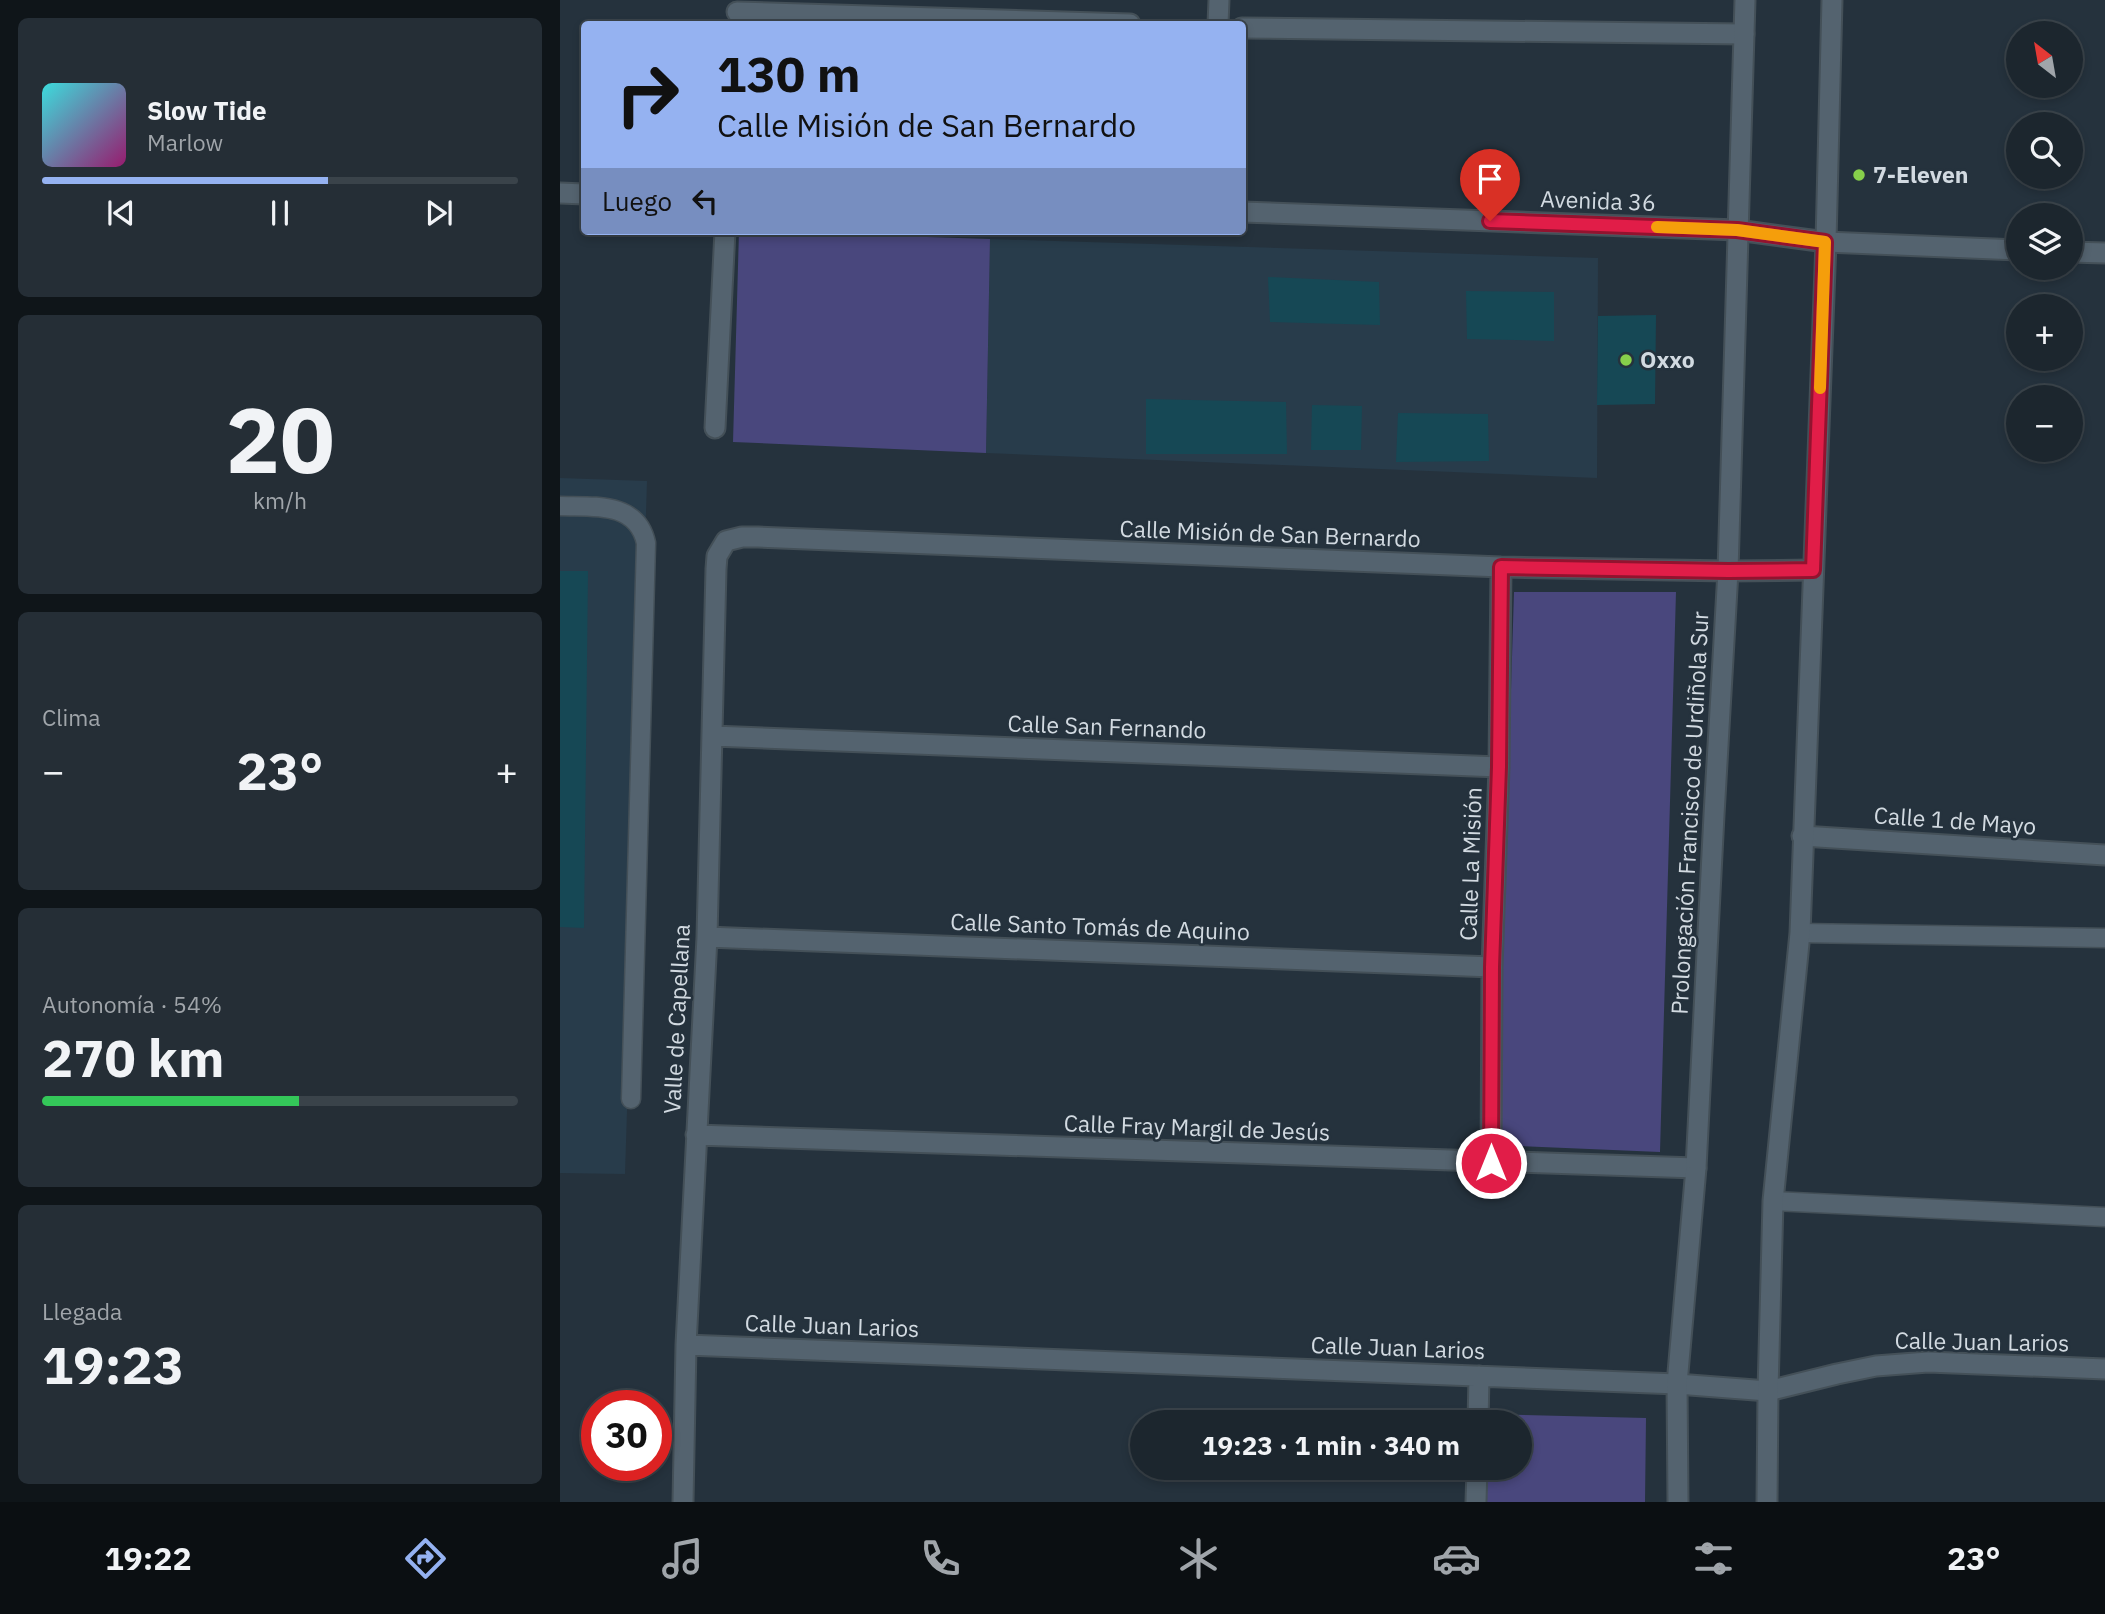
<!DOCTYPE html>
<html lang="es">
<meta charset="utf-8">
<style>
body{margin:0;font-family:"IBM Plex Sans",sans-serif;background:#252e36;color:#f1f3f6;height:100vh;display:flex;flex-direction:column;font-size:26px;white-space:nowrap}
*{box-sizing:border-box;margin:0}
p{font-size:23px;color:#a0a5aa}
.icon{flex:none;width:38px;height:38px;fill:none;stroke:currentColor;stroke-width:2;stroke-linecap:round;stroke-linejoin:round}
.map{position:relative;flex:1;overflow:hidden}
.panel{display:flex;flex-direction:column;gap:18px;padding:18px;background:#0f1519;width:560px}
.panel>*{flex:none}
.guide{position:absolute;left:21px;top:21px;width:665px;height:214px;border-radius:7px;box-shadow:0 4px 10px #0003,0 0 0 2px #3a434a;background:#95b2f1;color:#111;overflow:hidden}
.needle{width:46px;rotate:329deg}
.fabs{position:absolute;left:1446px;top:21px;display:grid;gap:14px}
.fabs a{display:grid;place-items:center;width:77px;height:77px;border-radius:50%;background:#1c262e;box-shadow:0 4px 10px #0003,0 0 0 2px #3a434a;font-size:35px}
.speed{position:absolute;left:21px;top:1390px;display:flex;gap:14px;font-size:35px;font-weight:700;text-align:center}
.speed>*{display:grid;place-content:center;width:91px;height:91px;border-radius:50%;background:#1c262e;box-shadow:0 4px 10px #0003,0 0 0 2px #3a434a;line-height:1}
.speed .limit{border:10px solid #d22;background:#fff;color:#111}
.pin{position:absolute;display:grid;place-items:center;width:60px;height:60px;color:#fff;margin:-72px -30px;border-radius:50% 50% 50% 0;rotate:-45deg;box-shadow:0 0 7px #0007}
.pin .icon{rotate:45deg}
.me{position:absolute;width:77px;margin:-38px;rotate:0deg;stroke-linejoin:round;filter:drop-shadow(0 0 5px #0008)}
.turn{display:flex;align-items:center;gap:24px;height:147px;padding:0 21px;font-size:32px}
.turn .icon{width:91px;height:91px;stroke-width:2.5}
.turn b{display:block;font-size:49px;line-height:60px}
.then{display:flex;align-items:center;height:66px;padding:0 21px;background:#0003;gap:14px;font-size:26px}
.big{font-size:52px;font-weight:800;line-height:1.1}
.panel .tile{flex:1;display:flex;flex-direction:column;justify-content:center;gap:10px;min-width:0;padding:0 24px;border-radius:10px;background:#252e36}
.panel .dial{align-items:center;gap:0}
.dial b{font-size:91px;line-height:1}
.song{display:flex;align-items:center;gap:21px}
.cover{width:84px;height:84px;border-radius:10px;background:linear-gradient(135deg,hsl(180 70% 55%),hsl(320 70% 35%))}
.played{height:7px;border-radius:4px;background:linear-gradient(90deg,#95b2f1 60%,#3a434a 60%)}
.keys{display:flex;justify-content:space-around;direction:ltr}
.heat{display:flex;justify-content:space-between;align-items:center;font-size:38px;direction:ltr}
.charge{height:10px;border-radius:5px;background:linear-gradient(90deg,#34c759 54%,#3a434a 0)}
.trip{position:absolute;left:570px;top:1410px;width:402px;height:70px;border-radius:35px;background:#1c262e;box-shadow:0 4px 10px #0003,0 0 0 2px #3a434a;font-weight:800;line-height:70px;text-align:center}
.tab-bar{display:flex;height:112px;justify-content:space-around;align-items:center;background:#0b0f12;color:#a0a5aa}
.tab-bar .icon{width:49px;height:49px}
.tab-bar .active{color:#95b2f1}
.tab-bar b{font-size:32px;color:#f1f3f6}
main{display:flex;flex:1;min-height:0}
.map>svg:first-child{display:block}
</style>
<main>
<section class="panel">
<div class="tile">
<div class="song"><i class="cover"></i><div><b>Slow Tide</b><p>Marlow</p></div></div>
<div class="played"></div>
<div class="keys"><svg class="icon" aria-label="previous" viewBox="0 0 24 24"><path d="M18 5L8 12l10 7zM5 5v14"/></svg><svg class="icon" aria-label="pause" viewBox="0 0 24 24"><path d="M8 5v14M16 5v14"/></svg><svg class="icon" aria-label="next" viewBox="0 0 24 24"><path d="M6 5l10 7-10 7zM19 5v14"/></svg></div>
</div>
<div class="tile dial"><b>20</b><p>km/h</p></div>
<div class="tile"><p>Clima</p>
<div class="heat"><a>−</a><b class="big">23°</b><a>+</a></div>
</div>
<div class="tile"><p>Autonomía · 54%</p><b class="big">270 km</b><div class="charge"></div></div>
<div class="tile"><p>Llegada</p><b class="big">19:23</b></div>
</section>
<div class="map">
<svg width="1545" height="1502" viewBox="0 0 1545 1502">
<rect width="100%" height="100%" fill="#25323d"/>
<path fill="#283c4b" d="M 430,239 L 1038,258 L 1037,478 L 426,453 Z
M 0,478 L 87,481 L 65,1174 L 0,1173 Z"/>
<path fill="#49477d" d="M 179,231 L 430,239 L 426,453 L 173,442 Z
M 954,592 L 1116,592 L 1100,1152 L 937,1145 Z
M 925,1414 L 1086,1418 L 1085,1502 L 922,1502 L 923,1468 L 961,1468 L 961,1423 L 925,1423 Z"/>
<path fill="#164855" d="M 708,277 L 819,282 L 820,325 L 710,322 Z
M 906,291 L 994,292 L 994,341 L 907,339 Z
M 1096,315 L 1095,404 L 1037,405 L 1038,316 Z
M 586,399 L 726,402 L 727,454 L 586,454 Z
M 752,405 L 802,406 L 801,450 L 751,450 Z
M 838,413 L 928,414 L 929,461 L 836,462 Z
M 0,571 L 28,571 L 24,928 L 0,927 Z"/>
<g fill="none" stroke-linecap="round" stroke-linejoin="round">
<defs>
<path id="service" d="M 0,506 C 33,507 77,501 86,543 L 71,1099
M 1240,933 L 1545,938
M 1213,1201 L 1545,1217"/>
<path id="minor" d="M 177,12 L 570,24
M 658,24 L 659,0
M 682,28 L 1184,34
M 1266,242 L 1458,250
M 1510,252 L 1545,253
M 155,428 L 165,231
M 153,736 L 939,767
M 1242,836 L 1545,855
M 147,937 L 932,967
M 136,1135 L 1136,1168
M 931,1163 L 932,967 L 939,767 L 941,567
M 126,1345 L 1117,1384 L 1208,1391 L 1277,1374 L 1316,1366 L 1368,1362 L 1545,1369
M 918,1423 L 919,1376
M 123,1502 L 126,1345 L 147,937 L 156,569 L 157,556 L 166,541 L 182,537 L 198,537 L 941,567 L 1168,571 L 1253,570
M 916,1502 L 917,1468"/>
<path id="tertiary" d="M 0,193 L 24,194
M 682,212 L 1177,230 L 1266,242"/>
<path id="secondary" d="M 1118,1502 L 1117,1384 L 1136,1168 L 1154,815 L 1168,571 L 1185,0
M 1207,1502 L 1208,1391 L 1213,1201 L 1240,933 L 1266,242 L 1272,0"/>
</defs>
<use href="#service" stroke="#445058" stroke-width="21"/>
<use href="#minor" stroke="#445058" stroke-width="23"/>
<use href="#tertiary" stroke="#445058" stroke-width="23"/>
<use href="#secondary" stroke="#445058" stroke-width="23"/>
<use href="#service" stroke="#54636f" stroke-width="18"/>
<use href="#minor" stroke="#54636f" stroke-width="19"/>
<use href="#tertiary" stroke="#54636f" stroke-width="19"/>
<use href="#secondary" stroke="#54636f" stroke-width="19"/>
</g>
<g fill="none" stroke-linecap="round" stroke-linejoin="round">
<defs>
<path id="route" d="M 930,221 L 1177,230 L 1265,242 L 1253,570 L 1168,571 L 941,567 L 939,767 L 932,967 L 931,1163"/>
</defs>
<use href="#route" stroke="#92132f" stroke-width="18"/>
<use href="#route" stroke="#e11d48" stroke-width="12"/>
<path stroke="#f59e0b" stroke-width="12" d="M 1097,227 L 1177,230 L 1265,242 L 1260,388"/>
</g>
<g fill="#87cf4b" stroke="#25323d" stroke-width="2.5">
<circle cx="1299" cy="175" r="7"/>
<circle cx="1066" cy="360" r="7"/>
</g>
<g text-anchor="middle" stroke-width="5" stroke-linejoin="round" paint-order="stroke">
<g font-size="23" font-weight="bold" fill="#d2dae1" stroke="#25323d" text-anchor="start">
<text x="1313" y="183">7-Eleven</text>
<text x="1080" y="368">Oxxo</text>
</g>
<g font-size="23" fill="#d2dae1" stroke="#25323d">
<text transform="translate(1038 201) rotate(2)" y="8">Avenida 36</text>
<text transform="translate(710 534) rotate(2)" y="8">Calle Misión de San Bernardo</text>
<text transform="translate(547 727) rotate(2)" y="8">Calle San Fernando</text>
<text transform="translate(1130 813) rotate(-87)" y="8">Prolongación Francisco de Urdiñola Sur</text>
<text transform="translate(1395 821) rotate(4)" y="8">Calle 1 de Mayo</text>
<text transform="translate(911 864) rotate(-88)" y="8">Calle La Misión</text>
<text transform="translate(540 927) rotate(2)" y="8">Calle Santo Tomás de Aquino</text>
<text transform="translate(117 1019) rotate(-87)" y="8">Valle de Capellana</text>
<text transform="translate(637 1128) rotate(2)" y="8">Calle Fray Margil de Jesús</text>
<text transform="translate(272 1326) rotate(2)" y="8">Calle Juan Larios</text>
<text transform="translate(1422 1342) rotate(1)" y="8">Calle Juan Larios</text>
<text transform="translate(838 1348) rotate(2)" y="8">Calle Juan Larios</text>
</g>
</g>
</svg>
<div class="fabs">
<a><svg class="needle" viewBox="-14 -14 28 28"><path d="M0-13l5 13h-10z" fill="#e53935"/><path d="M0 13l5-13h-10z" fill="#a0a5aa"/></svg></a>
<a><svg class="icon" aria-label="search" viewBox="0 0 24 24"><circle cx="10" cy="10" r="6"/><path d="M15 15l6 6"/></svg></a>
<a><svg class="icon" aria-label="layers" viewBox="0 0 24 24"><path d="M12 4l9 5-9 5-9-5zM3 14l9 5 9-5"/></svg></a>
<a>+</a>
<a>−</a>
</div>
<div class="speed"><div class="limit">30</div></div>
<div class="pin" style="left:930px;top:221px;background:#d93025"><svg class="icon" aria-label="arrive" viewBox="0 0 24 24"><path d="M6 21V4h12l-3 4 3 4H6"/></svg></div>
<svg class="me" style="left:931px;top:1163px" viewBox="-20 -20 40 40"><circle r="17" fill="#e11d48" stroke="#fff" stroke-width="3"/><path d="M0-11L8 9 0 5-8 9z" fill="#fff"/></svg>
<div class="trip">19:23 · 1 min · 340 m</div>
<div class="guide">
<div class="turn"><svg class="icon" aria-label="right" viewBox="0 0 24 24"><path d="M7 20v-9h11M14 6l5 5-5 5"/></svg><div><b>130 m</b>Calle Misión de San Bernardo</div></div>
<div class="then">Luego<svg class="icon" aria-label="left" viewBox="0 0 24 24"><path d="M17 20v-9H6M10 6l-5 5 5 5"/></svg></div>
</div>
</div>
</main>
<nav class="tab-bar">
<b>19:22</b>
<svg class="icon active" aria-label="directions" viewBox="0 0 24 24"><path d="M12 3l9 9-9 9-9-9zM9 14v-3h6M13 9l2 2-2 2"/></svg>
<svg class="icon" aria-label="music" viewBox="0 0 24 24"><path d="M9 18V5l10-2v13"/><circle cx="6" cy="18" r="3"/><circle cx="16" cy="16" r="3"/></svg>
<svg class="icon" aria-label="phone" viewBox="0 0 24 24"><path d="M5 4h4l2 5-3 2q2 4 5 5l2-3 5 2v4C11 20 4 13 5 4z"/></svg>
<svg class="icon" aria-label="climate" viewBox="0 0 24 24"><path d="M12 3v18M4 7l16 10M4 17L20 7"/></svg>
<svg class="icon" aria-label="car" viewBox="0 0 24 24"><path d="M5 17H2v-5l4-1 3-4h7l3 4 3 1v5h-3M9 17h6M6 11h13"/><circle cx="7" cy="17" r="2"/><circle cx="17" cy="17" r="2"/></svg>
<svg class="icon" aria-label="filters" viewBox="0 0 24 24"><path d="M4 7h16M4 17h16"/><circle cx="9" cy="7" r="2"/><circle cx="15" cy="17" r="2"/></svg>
<b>23°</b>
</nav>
